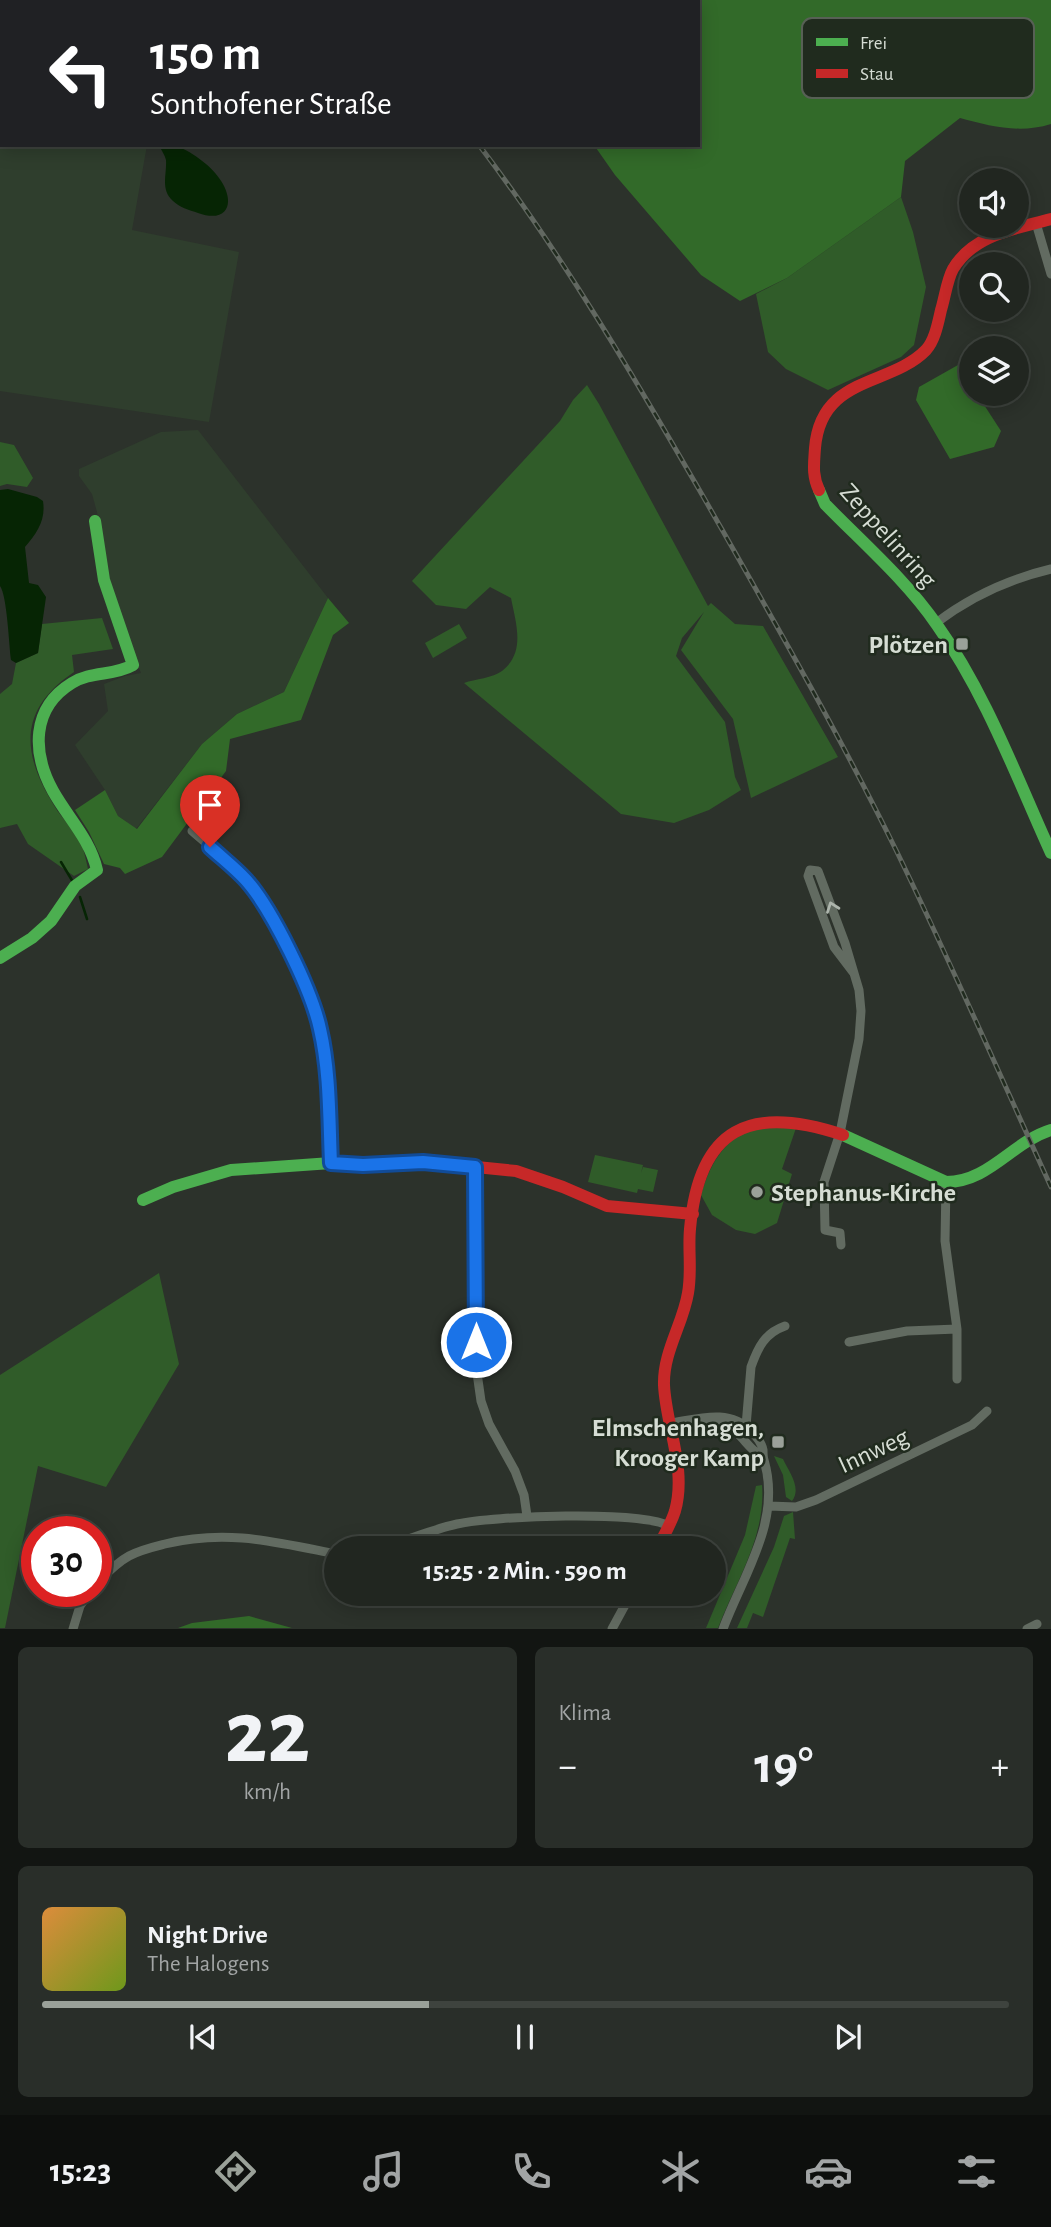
<!DOCTYPE html>
<html lang="de">
<meta charset="utf-8">
<style>
body{margin:0;font-family:"Alegreya Sans",sans-serif;background:#292e29;color:#f1f3f6;height:100vh;display:flex;flex-direction:column;font-size:26px;white-space:nowrap}
*{box-sizing:border-box;margin:0}
p{font-size:23px;color:#a2a5a5}
.icon{flex:none;width:38px;height:38px;fill:none;stroke:currentColor;stroke-width:2;stroke-linecap:round;stroke-linejoin:round}
.map{position:relative;height:1629px;overflow:hidden}
.details{display:flex;flex-direction:column;gap:18px;padding:18px;background:#121512;flex:1}
.details>*{flex:none}
.top-card{position:absolute;left:0px;top:0px;width:700px;height:147px;box-shadow:0 4px 18px #0003,0 0 0 2px #3e433e;background:#202124;color:#fff;overflow:hidden}
.tools{position:absolute;left:959px;top:168px;display:grid;gap:14px}
.tools a{display:grid;place-items:center;width:70px;height:70px;border-radius:50%;background:#212620;box-shadow:0 4px 18px #0003,0 0 0 2px #3e433e;font-size:35px}
.speed{position:absolute;left:21px;top:1516px;display:flex;gap:14px;font-size:35px;font-weight:700;text-align:center}
.speed>*{display:grid;place-content:center;width:91px;height:91px;border-radius:50%;background:#212620;box-shadow:0 4px 18px #0003,0 0 0 2px #3e433e;line-height:1}
.speed .limit{border:10px solid #d22;background:#fff;color:#111}
.pin{position:absolute;display:grid;place-items:center;width:60px;height:60px;color:#fff;margin:-72px -30px;border-radius:50% 50% 50% 0;rotate:-45deg;box-shadow:0 0 7px #0007}
.pin .icon{rotate:45deg}
.me{position:absolute;width:77px;margin:-38px;rotate:0deg;stroke-linejoin:round;filter:drop-shadow(0 0 5px #0008)}
.turn{display:flex;align-items:center;gap:24px;height:147px;padding:0 35px;font-size:32px}
.turn .icon{width:91px;height:91px;stroke-width:2.5}
.turn b{display:block;font-size:49px;line-height:60px}
.big{font-size:52px;font-weight:600;line-height:1.1}
.details .card{flex:1;display:flex;flex-direction:column;justify-content:center;gap:10px;min-width:0;padding:0 24px;border-radius:10px;background:#292e29}
.details .dial{align-items:center;gap:0}
.dial b{font-size:91px;line-height:1}
.song{display:flex;align-items:center;gap:21px}
.cover{width:84px;height:84px;border-radius:10px;background:linear-gradient(135deg,hsl(30 70% 55%),hsl(80 70% 35%))}
.played{height:7px;border-radius:4px;background:linear-gradient(90deg,#9aa199 40%,#3e433e 40%)}
.keys{display:flex;justify-content:space-around;direction:ltr}
.heat{display:flex;justify-content:space-between;align-items:center;font-size:38px;direction:ltr}
.details .tiles{flex:1;display:grid;gap:18px;grid-template-columns:1fr 1fr}
.card:last-child{grid-column:span 2}
.trip{position:absolute;left:324px;top:1536px;width:402px;height:70px;border-radius:35px;background:#212620;box-shadow:0 4px 18px #0003,0 0 0 2px #3e433e;font-weight:600;line-height:70px;text-align:center}
.menu{display:flex;height:112px;justify-content:space-around;align-items:center;background:#0d0f0d;color:#a2a5a5}
.menu .icon{width:49px;height:49px}
.menu .selected{color:#9aa199}
.menu b{font-size:32px;color:#f1f3f6}
.map>svg:first-child{display:block}
</style>
<div class="map">
<svg width="1051" height="1629" viewBox="0 0 1051 1629">
<rect width="100%" height="100%" fill="#2c322b"/>
<path fill="#2f3e2d" d="M 0,0 L 184,0 L 2,2 L 2,145 L 147,145 L 132,230 L 239,252 L 209,422 L 0,391 Z
M 198,430 L 328,598 L 284,692 L 237,714 L 202,744 L 136,829 L 118,816 L 105,790 L 75,745 L 108,711 L 104,684 L 125,676 L 141,673 L 114,604 L 97,512 L 92,494 L 79,476 L 79,469 L 161,432 Z"/>
<path fill="#305c29" d="M 901,197 L 913,232 L 926,287 L 914,345 L 901,357 L 828,390 L 786,369 L 768,352 L 756,294 L 787,278 Z
M 587,385 L 599,404 L 708,606 L 711,603 L 735,624 L 763,626 L 838,757 L 751,798 L 733,719 L 681,650 L 704,612 L 682,638 L 676,656 L 725,722 L 735,777 L 741,790 L 709,810 L 674,823 L 621,814 L 464,683 C 475,679 493,678 502,671 C 526,652 516,624 511,598 L 490,587 L 466,609 L 436,605 L 412,581 L 560,421 L 573,400 Z
M 0,442 L 14,445 L 33,478 L 27,487 L 7,484 L 0,486 Z
M 102,618 L 113,649 L 72,655 L 74,672 C 18,710 21,753 55,807 C 62,819 75,829 81,842 C 84,851 86,860 88,869 L 74,876 L 28,844 L 17,824 L 0,828 L 0,694 L 12,684 L 16,663 L 38,653 L 42,624 Z
M 459,624 L 467,638 L 433,658 L 425,643 Z
M 772,1125 L 796,1128 L 782,1169 L 792,1174 L 777,1223 L 755,1234 L 736,1230 L 712,1215 L 701,1195 C 712,1157 730,1130 772,1125 Z
M 595,1155 L 643,1165 L 641,1173 L 643,1167 L 658,1170 L 653,1192 L 638,1189 L 637,1193 L 588,1182 Z
M 159,1273 L 179,1364 L 106,1487 L 38,1466 L 5,1628 L 0,1628 L 0,1375 Z
M 774,1456 L 783,1459 C 789,1472 802,1488 792,1501 L 786,1497 L 783,1475 Z
M 762,1485 C 766,1537 736,1581 718,1628 L 706,1628 L 745,1535 L 756,1486 Z
M 793,1512 L 795,1539 L 790,1538 L 763,1617 L 753,1613 L 747,1628 L 737,1628 L 774,1547 L 784,1516 Z"/>
<path fill="#326a29" d="M 697,0 L 1051,0 L 1051,124 C 1019,134 990,126 960,118 L 905,161 L 901,197 L 787,278 L 740,301 L 701,275 L 615,175 L 594,145 L 698,145 L 698,2 L 693,2 Z
M 958,365 L 971,385 L 971,394 L 977,394 L 1001,431 L 994,447 L 950,459 L 916,400 L 919,387 Z
M 328,598 L 349,623 L 333,635 L 301,720 L 230,739 L 226,771 L 162,857 L 125,874 L 120,868 L 104,864 L 89,832 L 75,810 L 105,790 L 118,816 L 137,829 L 202,744 L 237,714 L 284,692 Z
M 249,1616 L 292,1628 L 178,1628 L 192,1623 Z"/>
<path fill="#062504" d="M 159,145 C 164,145 171,144 175,146 C 190,150 210,165 219,178 C 236,201 229,224 198,213 C 189,210 179,207 173,201 C 160,189 167,175 166,160 C 165,155 161,150 159,145 Z
M 8,489 L 37,497 L 43,501 C 46,520 37,533 25,547 L 29,583 L 38,585 L 46,597 L 38,653 L 16,663 L 11,660 C 9,645 7,595 0,586 L 0,490 Z"/>
<g fill="none" stroke-linecap="round" stroke-linejoin="round">
<path stroke="#062504" stroke-width="2.5" d="M 593,0 L 594,2
M 542,2 L 545,0
M 641,2 L 643,0
M 61,862 L 73,882
M 80,897 L 87,919"/>
<path stroke="#626b61" stroke-width="9" d="M 25,2 L 25,0
M 0,17 L 2,18
M 0,124 L 2,116
M 1036,223 L 1051,274
M 936,623 C 970,597 1009,579 1051,569
M 192,831 C 210,847 232,863 247,882 C 273,913 312,990 321,1030 C 330,1073 329,1119 331,1163
M 475,1167 L 476,1366 L 481,1401 L 489,1424 L 515,1471 L 524,1495 L 527,1516
M 946,1182 L 945,1241 L 957,1329 L 957,1379
M 841,1245 L 840,1233 L 825,1230 L 824,1182 L 840,1133 L 859,1039 L 861,1011 L 859,990 L 845,943 L 818,871 L 810,870 L 808,876 L 834,947 L 853,972
M 849,1342 L 907,1331 L 957,1329
M 705,1419 C 716,1424 727,1426 737,1433 C 746,1441 751,1451 762,1456
M 670,1423 C 698,1419 729,1408 751,1431 C 756,1436 762,1443 763,1450 C 763,1453 763,1457 764,1460 C 782,1521 744,1573 723,1629
M 746,1426 L 751,1367 C 758,1347 765,1333 785,1326
M 769,1506 L 796,1507 L 816,1500 L 972,1425 L 987,1411
M 376,1549 C 403,1542 430,1530 457,1524 C 492,1516 641,1510 669,1526
M 96,1584 C 106,1574 116,1563 129,1556 C 140,1550 153,1547 165,1544 C 227,1529 275,1542 336,1554
M 73,1629 L 80,1606 L 90,1591
M 612,1629 L 631,1594
M 1027,1629 L 1037,1624"/>
<path stroke="#4caf50" stroke-width="12" d="M 819,490 L 825,504 C 863,543 906,580 937,625 C 986,694 1016,776 1051,853
M 0,958 L 32,938 L 51,921 L 75,886 L 97,870 C 90,839 68,818 53,791 C 32,753 31,708 72,683 C 91,671 114,676 133,665 L 104,580 L 95,521
M 843,1135 L 946,1182 C 989,1182 1012,1142 1051,1130
M 143,1200 L 173,1187 L 231,1170 L 331,1163 L 363,1165 L 436,1163"/>
<path stroke="#c62828" stroke-width="12" d="M 819,490 C 812,475 814,464 815,448 C 821,375 890,387 926,350 C 935,340 938,323 941,310 C 945,297 947,280 953,269 C 974,234 1015,229 1051,219
M 436,1163 L 516,1171 L 563,1187 L 607,1206 L 693,1214
M 657,1549 C 663,1537 671,1524 675,1511 C 687,1468 666,1427 664,1385 C 663,1352 683,1324 688,1293 C 692,1271 688,1250 690,1229 C 699,1127 750,1104 843,1135"/>
<defs>
<path id="rail" d="M 356,0 L 357,2
M 479,145 C 564,257 634,377 704,498 C 770,614 837,730 896,850 C 950,961 1000,1075 1051,1187"/>
</defs>
<use href="#rail" stroke="#626861" stroke-width="5"/>
<use href="#rail" stroke="#202b1e" stroke-width="2.5" stroke-dasharray="8" stroke-linecap="butt"/>
</g>
<defs><path id="oneway-chevron" d="M-2-3.5L2.5 0L-2 3.5" fill="none" stroke-width="1.6" stroke-linecap="round" stroke-linejoin="round" transform="scale(1.75)"/></defs>
<use stroke="#adb5ac" href="#oneway-chevron" transform="translate(832 907) rotate(-110)"/>
<g fill="none" stroke-linecap="round" stroke-linejoin="round">
<defs>
<path id="route" d="M 210,847 C 222,858 235,868 246,880 C 272,909 312,991 320,1029 C 330,1072 329,1119 331,1163 L 363,1165 L 423,1162 L 475,1167 L 476,1342"/>
</defs>
<use href="#route" stroke="#114b97" stroke-width="18"/>
<use href="#route" stroke="#1a73e8" stroke-width="12"/>
</g>
<g fill="#9aa199" stroke="#202b1e" stroke-width="2.5">
<rect x="955" y="637" width="14" height="14" rx="3.5"/>
<circle cx="757" cy="1192" r="7"/>
<rect x="771" y="1435" width="14" height="14" rx="3.5"/>
</g>
<g text-anchor="middle" stroke-width="5" stroke-linejoin="round" paint-order="stroke">
<g font-size="26" fill="#d6ddd4" stroke="#202b1e">
<text transform="translate(889 535) rotate(48)" y="9">Zeppelinring</text>
<text transform="translate(873 1450) rotate(-25)" y="9">Innweg</text>
</g>
<g font-size="26" font-weight="bold" fill="#d6ddd4" stroke="#202b1e" text-anchor="end">
<text x="948" y="653">Plötzen</text>
<text x="771" y="1201" text-anchor="start">Stephanus-Kirche</text>
<text x="764" y="1436">Elmschenhagen,<tspan x="764" dy="30">Krooger Kamp</tspan></text>
</g>
</g>
<rect x="802" y="18" width="232" height="80" rx="10" fill="#202b1e" stroke="#576055" stroke-width="2"/>
<rect x="816" y="38" width="32" height="8" fill="#4caf50"/>
<rect x="816" y="69" width="32" height="9" fill="#c62828"/>
<g font-size="19" fill="#d6ddd4">
<text x="860" y="49">Frei</text>
<text x="860" y="80">Stau</text>
</g>
</svg>
<div class="tools">
<a><svg class="icon" aria-label="sound" viewBox="0 0 24 24"><path d="M4 9h4l5-4v14l-5-4H4zM17 9q2 3 0 6"/></svg></a>
<a><svg class="icon" aria-label="search" viewBox="0 0 24 24"><circle cx="10" cy="10" r="6"/><path d="M15 15l6 6"/></svg></a>
<a><svg class="icon" aria-label="layers" viewBox="0 0 24 24"><path d="M12 4l9 5-9 5-9-5zM3 14l9 5 9-5"/></svg></a>
</div>
<div class="speed"><div class="limit">30</div></div>
<div class="pin" style="left:210px;top:847px;background:#d93025"><svg class="icon" aria-label="arrive" viewBox="0 0 24 24"><path d="M6 21V4h12l-3 4 3 4H6"/></svg></div>
<svg class="me" style="left:476px;top:1342px" viewBox="-20 -20 40 40"><circle r="17" fill="#1a73e8" stroke="#fff" stroke-width="3"/><path d="M0-11L8 9 0 5-8 9z" fill="#fff"/></svg>
<div class="trip">15:25 · 2 Min. · 590 m</div>
<div class="top-card">
<div class="turn"><svg class="icon" aria-label="left" viewBox="0 0 24 24"><path d="M17 20v-9H6M10 6l-5 5 5 5"/></svg><div><b>150 m</b>Sonthofener Straße</div></div>
</div>
</div>
<section class="details">
<div class="tiles">
<div class="card dial"><b>22</b><p>km/h</p></div>
<div class="card"><p>Klima</p>
<div class="heat"><a>−</a><b class="big">19°</b><a>+</a></div>
</div>
<div class="card">
<div class="song"><i class="cover"></i><div><b>Night Drive</b><p>The Halogens</p></div></div>
<div class="played"></div>
<div class="keys"><svg class="icon" aria-label="previous" viewBox="0 0 24 24"><path d="M18 5L8 12l10 7zM5 5v14"/></svg><svg class="icon" aria-label="pause" viewBox="0 0 24 24"><path d="M8 5v14M16 5v14"/></svg><svg class="icon" aria-label="next" viewBox="0 0 24 24"><path d="M6 5l10 7-10 7zM19 5v14"/></svg></div>
</div>
</div>
</section>
<nav class="menu">
<b>15:23</b>
<svg class="icon selected" aria-label="directions" viewBox="0 0 24 24"><path d="M12 3l9 9-9 9-9-9zM9 14v-3h6M13 9l2 2-2 2"/></svg>
<svg class="icon" aria-label="music" viewBox="0 0 24 24"><path d="M9 18V5l10-2v13"/><circle cx="6" cy="18" r="3"/><circle cx="16" cy="16" r="3"/></svg>
<svg class="icon" aria-label="phone" viewBox="0 0 24 24"><path d="M5 4h4l2 5-3 2q2 4 5 5l2-3 5 2v4C11 20 4 13 5 4z"/></svg>
<svg class="icon" aria-label="climate" viewBox="0 0 24 24"><path d="M12 3v18M4 7l16 10M4 17L20 7"/></svg>
<svg class="icon" aria-label="car" viewBox="0 0 24 24"><path d="M5 17H2v-5l4-1 3-4h7l3 4 3 1v5h-3M9 17h6M6 11h13"/><circle cx="7" cy="17" r="2"/><circle cx="17" cy="17" r="2"/></svg>
<svg class="icon" aria-label="filters" viewBox="0 0 24 24"><path d="M4 7h16M4 17h16"/><circle cx="9" cy="7" r="2"/><circle cx="15" cy="17" r="2"/></svg>
</nav>
